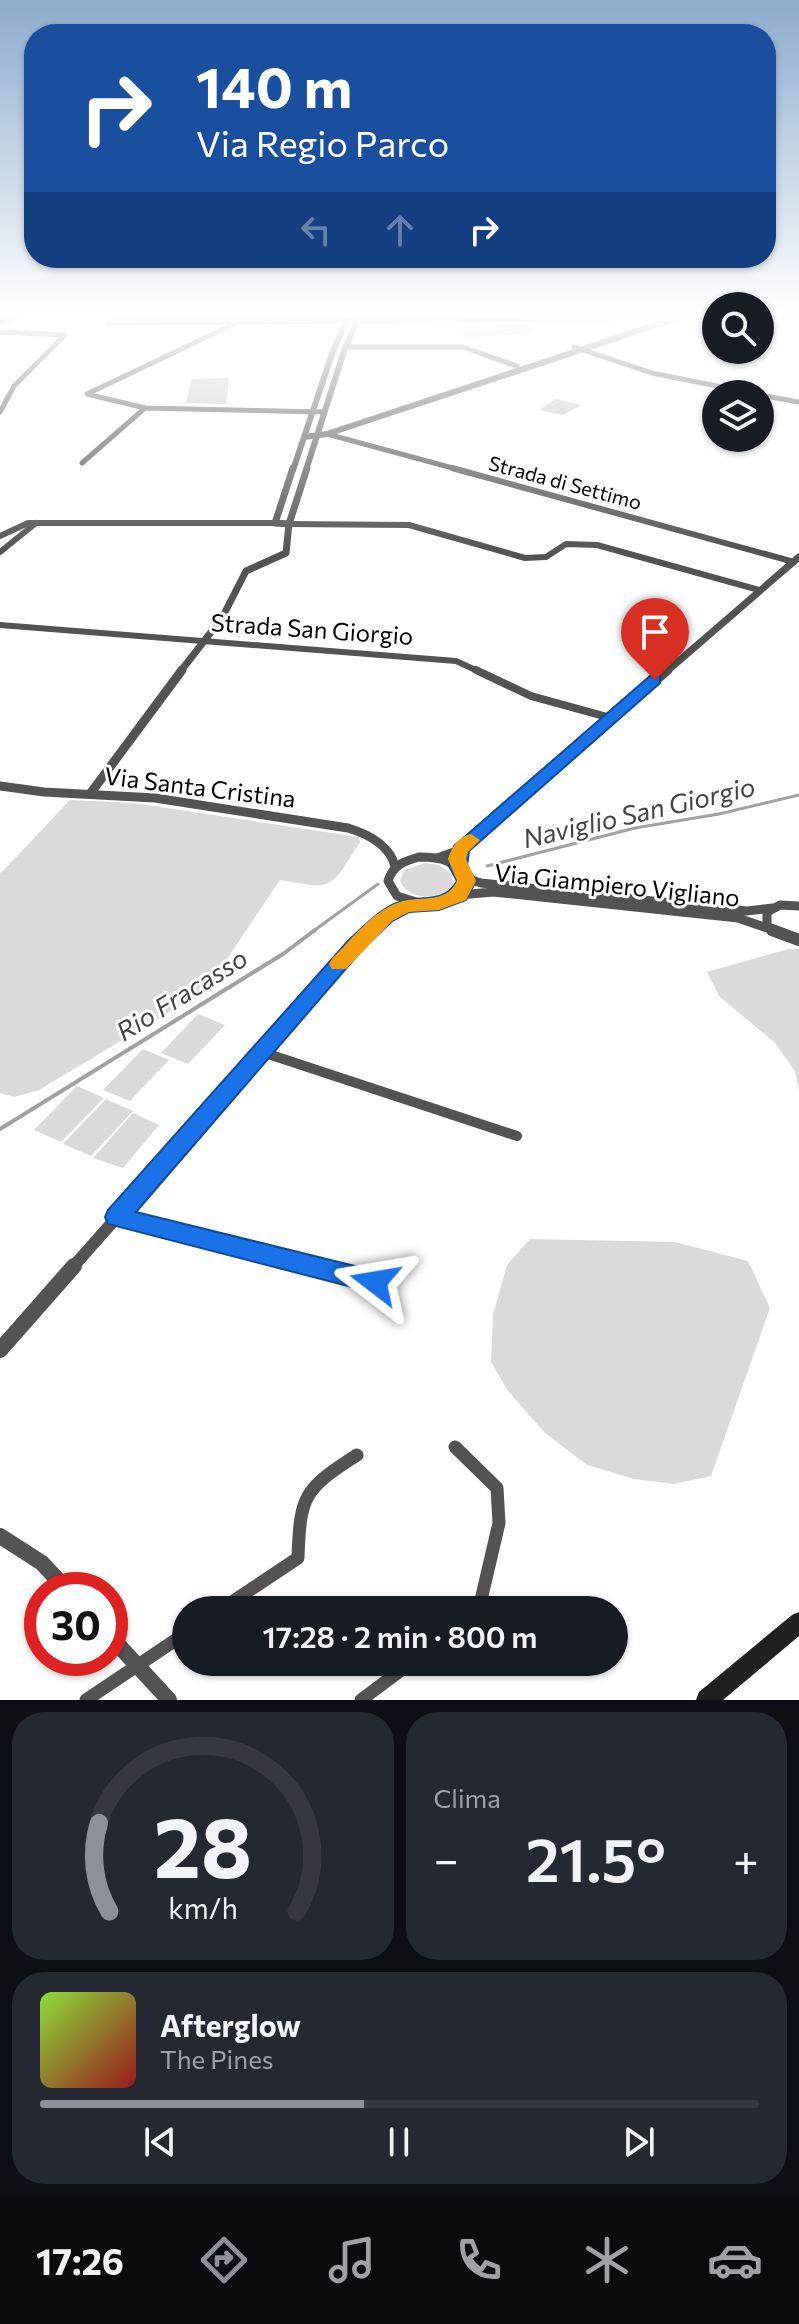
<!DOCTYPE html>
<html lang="it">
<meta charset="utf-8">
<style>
body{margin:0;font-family:Commissioner,sans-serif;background:#242831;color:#f1f3f6;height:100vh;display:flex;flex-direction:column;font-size:30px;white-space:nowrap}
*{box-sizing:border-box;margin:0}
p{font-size:26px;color:#9ea1a6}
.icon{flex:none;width:44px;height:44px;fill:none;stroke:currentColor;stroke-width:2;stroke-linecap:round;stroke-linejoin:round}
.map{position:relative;height:1700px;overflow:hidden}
.sheet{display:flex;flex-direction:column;gap:12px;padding:12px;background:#0d0f14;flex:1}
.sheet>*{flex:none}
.banner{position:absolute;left:24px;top:24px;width:752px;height:244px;border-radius:32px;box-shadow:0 2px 6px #0004;background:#1a4fa0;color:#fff;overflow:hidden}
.fabs{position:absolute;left:702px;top:292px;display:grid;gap:16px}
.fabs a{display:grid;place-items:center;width:72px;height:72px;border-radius:50%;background:#171b24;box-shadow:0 2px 6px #0004;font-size:40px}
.speed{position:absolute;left:24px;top:1572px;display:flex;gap:16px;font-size:40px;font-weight:700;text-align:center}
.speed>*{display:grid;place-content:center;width:104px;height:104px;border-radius:50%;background:#171b24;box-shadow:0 2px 6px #0004;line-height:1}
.speed .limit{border:12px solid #d22;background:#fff;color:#111}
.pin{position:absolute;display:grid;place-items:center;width:68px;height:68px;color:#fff;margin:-82px -34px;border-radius:50% 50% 50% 0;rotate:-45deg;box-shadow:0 0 8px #0007}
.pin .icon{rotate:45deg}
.me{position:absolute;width:88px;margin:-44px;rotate:284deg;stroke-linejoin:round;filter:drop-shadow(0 0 6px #0008)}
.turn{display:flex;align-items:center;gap:28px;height:168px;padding:0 40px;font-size:36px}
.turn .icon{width:104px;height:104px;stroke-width:2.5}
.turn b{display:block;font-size:56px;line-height:68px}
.lanes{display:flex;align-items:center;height:76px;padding:0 40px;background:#0003;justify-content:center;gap:40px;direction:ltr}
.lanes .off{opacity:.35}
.big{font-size:60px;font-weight:600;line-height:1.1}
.sheet .widget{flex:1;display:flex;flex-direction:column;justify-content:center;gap:12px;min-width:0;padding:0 28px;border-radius:32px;background:#242831}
.sheet .dial{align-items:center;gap:0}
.dial svg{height:208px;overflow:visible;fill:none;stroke:#363941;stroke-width:7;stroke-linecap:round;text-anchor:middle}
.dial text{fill:#f1f3f6;stroke:none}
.song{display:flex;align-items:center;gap:24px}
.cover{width:96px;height:96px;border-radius:12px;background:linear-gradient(135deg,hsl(90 70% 55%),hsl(0 70% 35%))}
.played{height:8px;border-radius:4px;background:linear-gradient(90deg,#8c9099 45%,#363941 45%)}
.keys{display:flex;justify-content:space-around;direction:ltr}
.heat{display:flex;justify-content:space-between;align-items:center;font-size:44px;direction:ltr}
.sheet .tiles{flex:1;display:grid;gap:12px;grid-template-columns:1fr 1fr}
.widget:last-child{grid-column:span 2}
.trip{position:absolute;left:172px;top:1596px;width:456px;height:80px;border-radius:40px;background:#171b24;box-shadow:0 2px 6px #0004;font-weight:600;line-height:80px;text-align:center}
.menu{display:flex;height:128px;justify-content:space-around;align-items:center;background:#090b0e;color:#9ea1a6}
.menu .icon{width:56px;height:56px}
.menu .selected{color:#8c9099}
.menu b{font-size:36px;color:#f1f3f6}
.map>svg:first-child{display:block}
</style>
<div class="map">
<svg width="799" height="1700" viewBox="0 0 799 1700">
<rect width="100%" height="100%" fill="#fff"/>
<path fill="#dadada" d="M 70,800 L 134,803 L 359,837 L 360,842 C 330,889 335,890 280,880 L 206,990 L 39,1090 L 14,1097 L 0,1093 L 0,874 Z
M 425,863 L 439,865 L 452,874 L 453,885 C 438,901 409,901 400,881 L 404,870 Z
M 788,949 L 799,949 L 799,1090 L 795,1071 L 775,1043 L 719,996 L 707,972 Z
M 198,1014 L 225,1025 L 188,1064 L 161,1053 Z
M 143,1049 L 169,1060 L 130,1101 L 103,1090 Z
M 77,1086 L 104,1098 L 61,1142 L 34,1130 Z
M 106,1099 L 133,1111 L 91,1156 L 63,1144 Z
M 133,1113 L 159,1125 L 123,1168 L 93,1158 Z
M 530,1239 L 675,1242 L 748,1261 L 770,1308 L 711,1476 L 674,1484 L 634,1479 L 587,1465 L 545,1433 L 508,1391 L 491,1362 L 493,1315 L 507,1265 Z"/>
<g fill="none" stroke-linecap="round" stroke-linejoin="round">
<path stroke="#a1a1a1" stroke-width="3" d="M 487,866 L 635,828 L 719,814 L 799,795
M 312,932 L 378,884"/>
<path stroke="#a1a1a1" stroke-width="4" d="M 0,1129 L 283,954 L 315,930"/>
</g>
<path fill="#c3c3c3" d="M 531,324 L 534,333 L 490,336 L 465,337 L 462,326 Z
M 229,378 L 226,404 L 186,403 L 191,379 Z
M 556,399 L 582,405 L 563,415 L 539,410 Z"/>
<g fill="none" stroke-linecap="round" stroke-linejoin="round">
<defs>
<path id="trunk" d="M 21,313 L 31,313 L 0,324 L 0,320 Z"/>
</defs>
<use href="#trunk" stroke="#dbdbdb" stroke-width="3"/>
<path stroke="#535353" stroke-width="5" d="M 345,321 L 109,323 L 116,320 L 347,319
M 234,324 L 87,394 L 145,408 L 325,412
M 0,332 L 65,335 L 14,386 L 0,412
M 345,347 L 463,347 L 517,366
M 574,347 L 652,373 L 757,394
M 760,395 L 799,402
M 327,434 L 460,470
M 82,463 L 145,408"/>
<path stroke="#535353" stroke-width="6" d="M 452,468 L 794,562
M 289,524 L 409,525 L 525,558 L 546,557 L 566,544 L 597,545 L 759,590
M 0,536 L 28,523 L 275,523
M 0,552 L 36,523
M 0,625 L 456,661 L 480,672"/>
<path stroke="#535353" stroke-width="8" d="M 476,670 L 531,696 L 611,718"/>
<path stroke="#535353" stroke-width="10" d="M 262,1052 L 517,1136
M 117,1217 L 320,1268"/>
<path stroke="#535353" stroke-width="13" d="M 312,1266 L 375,1282
M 455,1447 L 497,1488 L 499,1523 L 481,1600 L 475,1610
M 220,1610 L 298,1558 C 300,1495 304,1489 357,1455
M 86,1700 L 186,1633
M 361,1700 L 412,1662"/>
<path stroke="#535353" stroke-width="6" d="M 760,315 L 799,315
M 345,321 L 716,316
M 304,437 L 327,434 L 689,314
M 293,470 L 333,351 L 350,313
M 306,470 L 344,351 L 360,313"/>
<path stroke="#535353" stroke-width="7" d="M 289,524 L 275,523 L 293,468
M 180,672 L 222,618 L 246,571 L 286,553 L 289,524 L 307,468
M 666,672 L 799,557"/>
<path stroke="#535353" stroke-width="9" d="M 0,786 L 44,792 L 155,798 L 348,828 C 368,834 389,844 395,866
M 90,794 L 182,670
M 419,857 C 440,857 457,860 466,881 L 456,898 L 426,905 L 397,896 L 388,881 C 393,865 404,861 419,857 Z
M 437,858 L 460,850 L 668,670
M 465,878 L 481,883 L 747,911 L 772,908
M 459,895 L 493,892 L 738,918 L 770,929
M 369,932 L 386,917 L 414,904
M 774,932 L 767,925 L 767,912 L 780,905 L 799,906"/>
<path stroke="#535353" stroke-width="12" d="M 772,930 L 799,940
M 72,1268 L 371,930"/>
<path stroke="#535353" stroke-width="16" d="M 0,1350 L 74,1266
M 0,1536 L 42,1563 L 67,1590
M 110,1636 L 169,1700"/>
<path fill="#202020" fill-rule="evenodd" d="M 799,1612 L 799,1636 L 723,1700 L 696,1700 L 699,1692 L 792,1615 Z"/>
<use href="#trunk" fill="#000" fill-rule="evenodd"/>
</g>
<linearGradient id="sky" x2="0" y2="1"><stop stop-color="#8baccc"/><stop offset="0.57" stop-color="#fff"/><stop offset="1" stop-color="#fff" stop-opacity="0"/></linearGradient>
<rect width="799" height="551" fill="url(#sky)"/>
<path fill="#1a73e8" stroke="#114b97" stroke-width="2" d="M 655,675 L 660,676 L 660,683 L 469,851 L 467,866 L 476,881 L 466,900 L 439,910 L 409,912 L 392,921 L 362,950 L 136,1212 L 375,1271 L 384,1274 L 388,1282 L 384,1290 L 375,1293 L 108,1224 L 105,1217 L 108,1210 L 348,941 C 362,928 376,913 394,904 C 416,893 444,906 457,881 L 449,866 L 454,846 L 650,676 Z"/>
<path fill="#f59e0b" d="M 471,834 L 480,840 L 468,852 L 466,859 L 476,881 L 466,900 L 439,910 L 409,912 L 392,921 L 346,969 L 332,969 L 329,964 L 332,959 C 351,940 371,913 397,903 C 419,894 445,906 457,881 L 448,859 C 452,847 458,837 471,834 Z"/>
<g text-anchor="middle" stroke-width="6" stroke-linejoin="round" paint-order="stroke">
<g font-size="20" fill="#000" stroke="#fff">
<text transform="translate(565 483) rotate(15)" y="7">Strada di Settimo</text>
</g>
<g font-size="24" fill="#000" stroke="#fff">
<text transform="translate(312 630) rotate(4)" y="8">Strada San Giorgio</text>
<text transform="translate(200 788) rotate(7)" y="8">Via Santa Cristina</text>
<text transform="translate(617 886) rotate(6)" y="8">Via Giampiero Vigliano</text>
</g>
<g font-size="26" font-style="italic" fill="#424242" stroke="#fff">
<text transform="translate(639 813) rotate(-13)" y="9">Naviglio San Giorgio</text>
<text transform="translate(182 995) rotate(-32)" y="9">Rio Fracasso</text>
</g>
</g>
</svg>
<div class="fabs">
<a><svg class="icon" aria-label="search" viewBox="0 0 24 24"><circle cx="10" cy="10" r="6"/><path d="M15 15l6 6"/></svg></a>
<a><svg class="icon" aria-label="layers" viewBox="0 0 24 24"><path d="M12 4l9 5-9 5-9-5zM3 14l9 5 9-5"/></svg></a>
</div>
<div class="speed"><div class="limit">30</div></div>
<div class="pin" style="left:655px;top:680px;background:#d93025"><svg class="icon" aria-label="arrive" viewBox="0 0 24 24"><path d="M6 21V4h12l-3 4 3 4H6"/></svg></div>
<svg class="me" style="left:375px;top:1282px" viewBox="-20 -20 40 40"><path d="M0-17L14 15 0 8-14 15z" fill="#1a73e8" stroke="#fff" stroke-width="4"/></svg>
<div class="trip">17:28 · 2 min · 800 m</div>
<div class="banner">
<div class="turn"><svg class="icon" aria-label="right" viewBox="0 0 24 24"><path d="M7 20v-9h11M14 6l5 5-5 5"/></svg><div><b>140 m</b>Via Regio Parco</div></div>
<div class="lanes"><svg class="icon off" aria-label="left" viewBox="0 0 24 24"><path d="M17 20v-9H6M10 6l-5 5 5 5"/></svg><svg class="icon off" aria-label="ahead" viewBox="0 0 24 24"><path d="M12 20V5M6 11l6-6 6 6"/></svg><svg class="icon" aria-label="right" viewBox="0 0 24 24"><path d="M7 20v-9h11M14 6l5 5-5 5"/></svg></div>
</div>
</div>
<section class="sheet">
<div class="tiles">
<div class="widget dial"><svg viewBox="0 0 100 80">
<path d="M14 69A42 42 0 1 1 86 69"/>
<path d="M14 69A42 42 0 0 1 10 35" stroke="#8c9099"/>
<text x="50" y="56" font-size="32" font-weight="700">28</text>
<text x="50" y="72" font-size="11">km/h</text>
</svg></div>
<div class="widget"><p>Clima</p>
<div class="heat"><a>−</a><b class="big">21.5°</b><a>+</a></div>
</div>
<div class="widget">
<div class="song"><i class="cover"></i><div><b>Afterglow</b><p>The Pines</p></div></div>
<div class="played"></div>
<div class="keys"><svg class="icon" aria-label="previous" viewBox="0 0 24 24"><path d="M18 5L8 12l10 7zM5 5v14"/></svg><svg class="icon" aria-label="pause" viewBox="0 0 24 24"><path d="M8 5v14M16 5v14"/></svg><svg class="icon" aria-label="next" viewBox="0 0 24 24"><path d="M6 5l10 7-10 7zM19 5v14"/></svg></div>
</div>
</div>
</section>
<nav class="menu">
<b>17:26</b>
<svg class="icon selected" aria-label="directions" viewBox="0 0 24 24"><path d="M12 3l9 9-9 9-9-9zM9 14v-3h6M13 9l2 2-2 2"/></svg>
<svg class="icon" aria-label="music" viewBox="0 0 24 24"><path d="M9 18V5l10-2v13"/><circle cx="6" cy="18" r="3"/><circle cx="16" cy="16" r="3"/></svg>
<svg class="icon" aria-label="phone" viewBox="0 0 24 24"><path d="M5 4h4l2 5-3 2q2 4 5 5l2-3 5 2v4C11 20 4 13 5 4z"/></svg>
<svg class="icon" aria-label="climate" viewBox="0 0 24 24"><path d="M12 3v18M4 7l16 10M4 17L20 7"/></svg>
<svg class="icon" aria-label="car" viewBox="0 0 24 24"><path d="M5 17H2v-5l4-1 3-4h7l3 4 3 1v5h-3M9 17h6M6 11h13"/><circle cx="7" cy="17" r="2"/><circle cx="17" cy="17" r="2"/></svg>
</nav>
